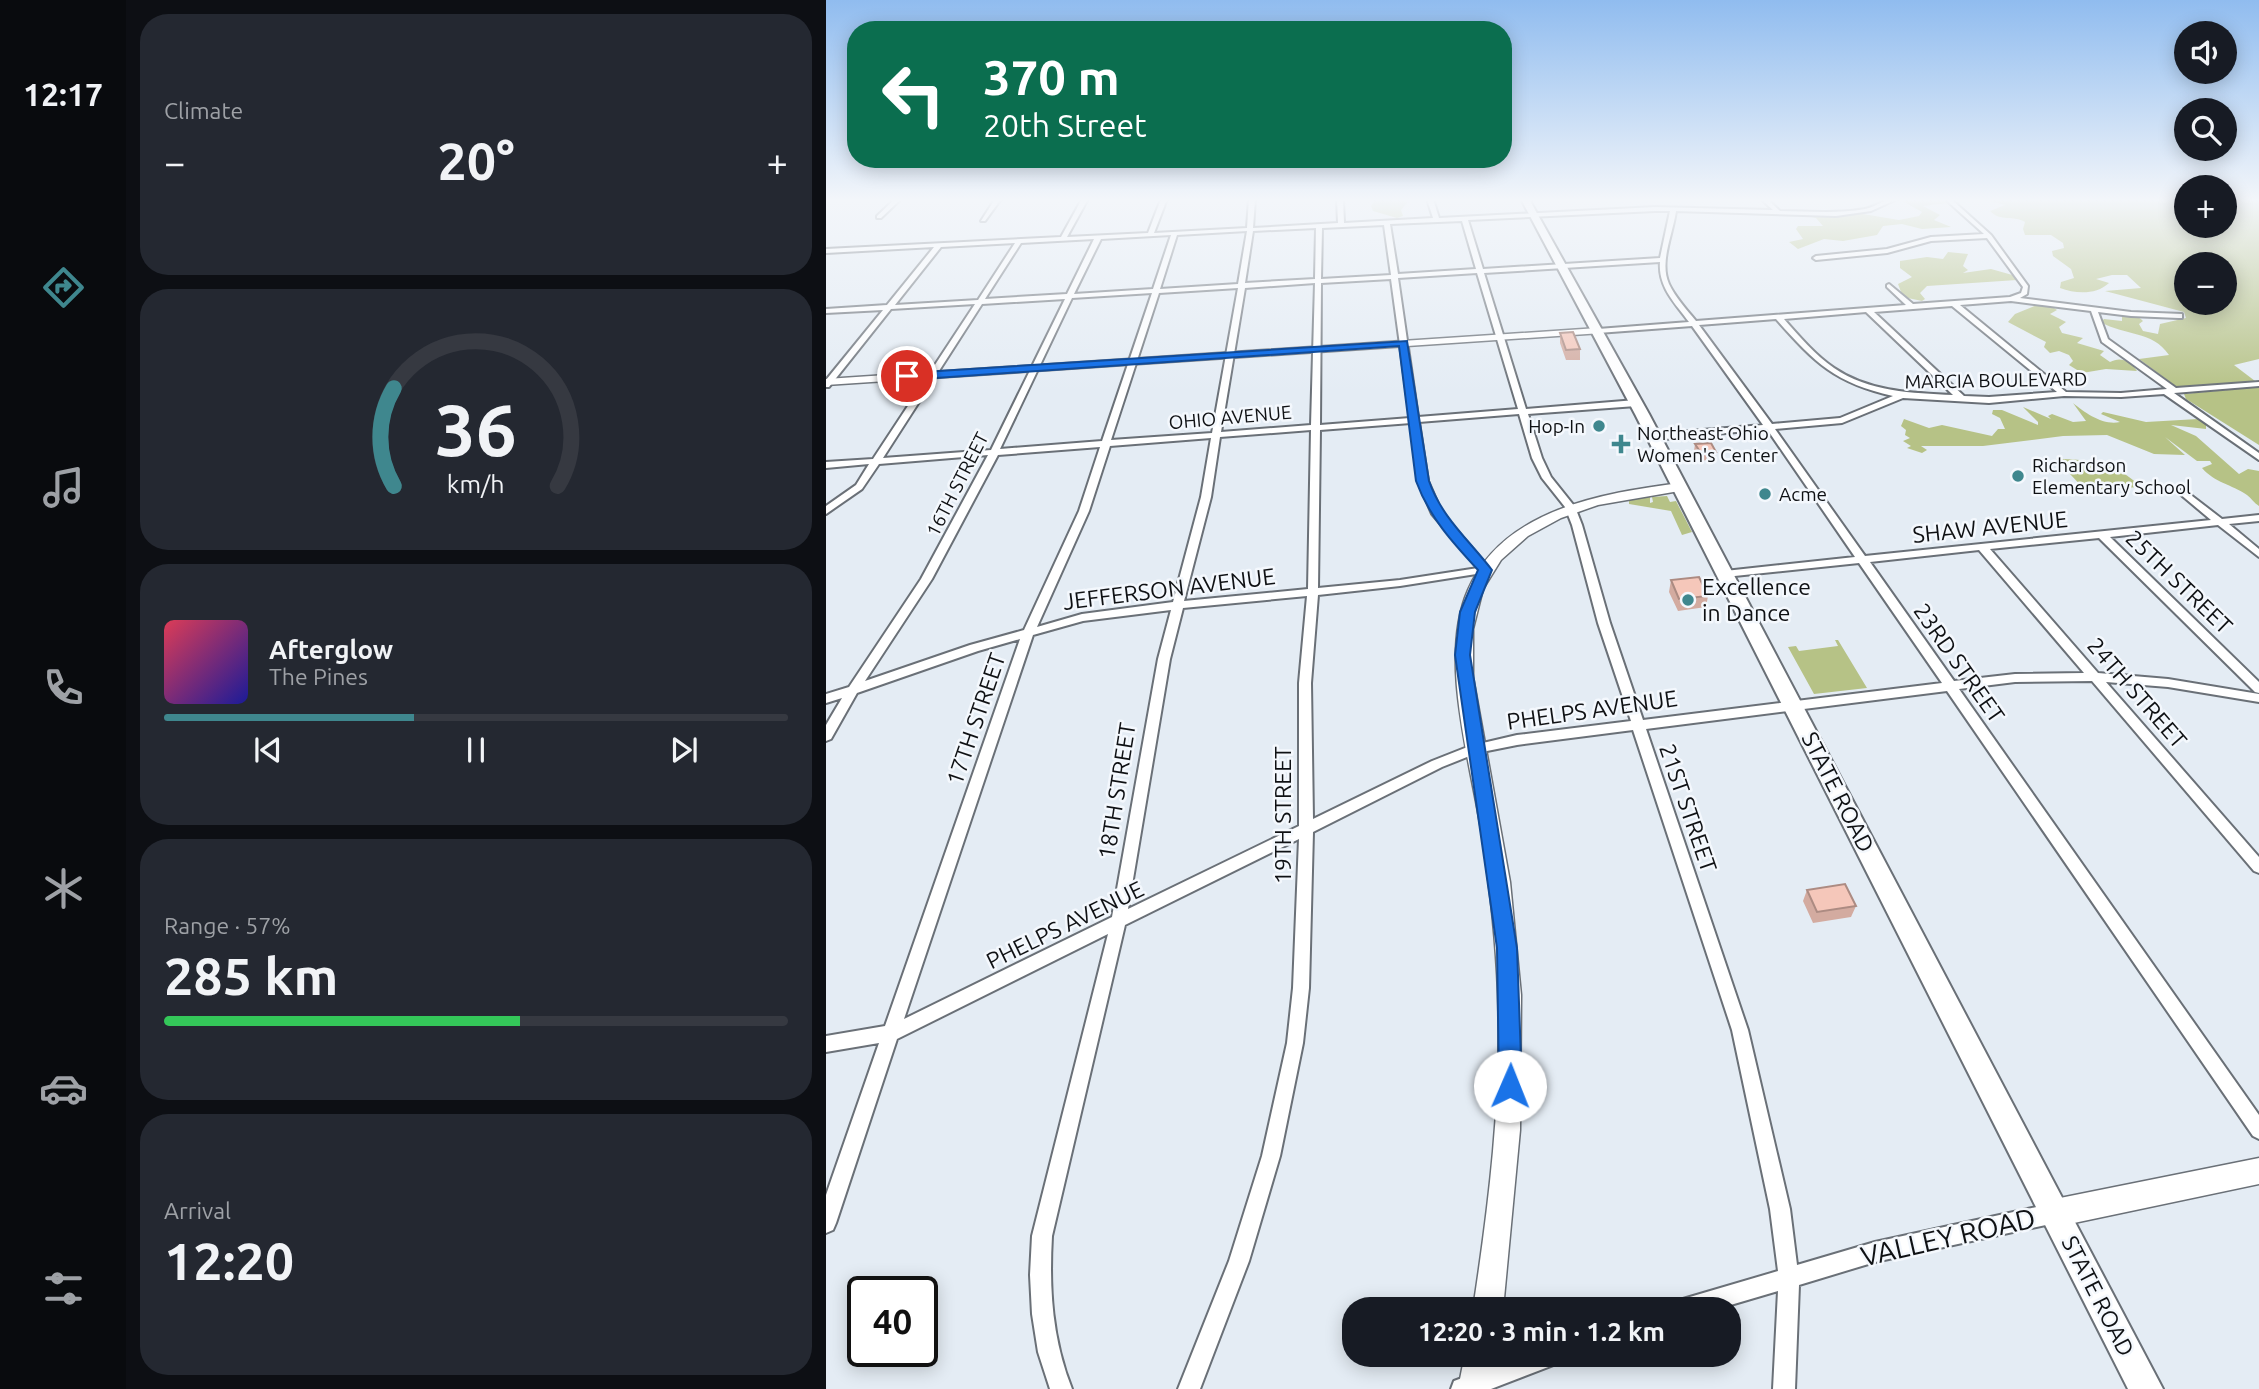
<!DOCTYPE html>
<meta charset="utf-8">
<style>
body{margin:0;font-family:Ubuntu,sans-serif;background:#242831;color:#f1f3f6;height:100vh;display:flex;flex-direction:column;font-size:26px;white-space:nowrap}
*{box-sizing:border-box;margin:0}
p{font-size:23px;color:#9ea1a6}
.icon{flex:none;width:38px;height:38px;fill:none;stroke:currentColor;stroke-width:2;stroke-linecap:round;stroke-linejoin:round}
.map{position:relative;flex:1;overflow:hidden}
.side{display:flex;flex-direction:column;gap:14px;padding:14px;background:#0d0f14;width:700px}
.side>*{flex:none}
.banner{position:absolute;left:21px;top:21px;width:665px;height:147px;border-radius:28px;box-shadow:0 4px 18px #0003;background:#0b6e4f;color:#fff;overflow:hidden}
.buttons{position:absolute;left:1348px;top:21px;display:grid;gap:14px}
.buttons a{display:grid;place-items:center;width:63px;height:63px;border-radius:50%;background:#171b24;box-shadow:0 4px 18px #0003;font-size:35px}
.speed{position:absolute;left:21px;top:1276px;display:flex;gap:14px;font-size:35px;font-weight:700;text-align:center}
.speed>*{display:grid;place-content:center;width:91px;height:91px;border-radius:50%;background:#171b24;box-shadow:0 4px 18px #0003;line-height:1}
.speed .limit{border:4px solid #111;border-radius:10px;background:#fff;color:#111}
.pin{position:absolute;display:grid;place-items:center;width:60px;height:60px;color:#fff;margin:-30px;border:4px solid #fff;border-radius:50%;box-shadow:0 2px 7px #0007}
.me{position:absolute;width:77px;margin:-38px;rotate:1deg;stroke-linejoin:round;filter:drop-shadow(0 0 5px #0008)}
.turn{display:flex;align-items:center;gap:24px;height:147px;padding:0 21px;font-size:32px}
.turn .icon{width:91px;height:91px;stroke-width:2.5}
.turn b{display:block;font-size:49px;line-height:60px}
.big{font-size:52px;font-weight:700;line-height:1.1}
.side .tile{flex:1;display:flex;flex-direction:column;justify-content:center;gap:10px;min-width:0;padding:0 24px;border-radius:28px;background:#242831}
.side .dial{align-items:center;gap:0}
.dial svg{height:182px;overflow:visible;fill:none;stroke:#363941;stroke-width:7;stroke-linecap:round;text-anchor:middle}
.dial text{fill:#f1f3f6;stroke:none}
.song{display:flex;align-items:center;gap:21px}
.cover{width:84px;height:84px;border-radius:10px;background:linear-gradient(135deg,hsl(350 70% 55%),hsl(240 70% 35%))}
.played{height:7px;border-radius:4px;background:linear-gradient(90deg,#3f878e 40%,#363941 40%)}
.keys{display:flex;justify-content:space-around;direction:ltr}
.heat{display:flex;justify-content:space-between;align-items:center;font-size:38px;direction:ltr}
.charge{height:10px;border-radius:5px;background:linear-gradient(90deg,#34c759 57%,#363941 0)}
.trip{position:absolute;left:516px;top:1297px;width:399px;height:70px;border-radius:28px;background:#171b24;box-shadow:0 4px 18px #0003;font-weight:700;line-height:70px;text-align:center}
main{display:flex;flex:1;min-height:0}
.tab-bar{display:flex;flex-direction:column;width:126px;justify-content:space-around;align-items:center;background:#090b0e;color:#9ea1a6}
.tab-bar .icon{width:49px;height:49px}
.tab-bar .active{color:#3f878e}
.tab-bar b{font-size:32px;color:#f1f3f6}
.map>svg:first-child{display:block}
</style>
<main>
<nav class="tab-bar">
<b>12:17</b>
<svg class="icon active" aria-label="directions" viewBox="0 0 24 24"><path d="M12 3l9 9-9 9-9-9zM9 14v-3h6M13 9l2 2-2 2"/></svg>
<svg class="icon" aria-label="music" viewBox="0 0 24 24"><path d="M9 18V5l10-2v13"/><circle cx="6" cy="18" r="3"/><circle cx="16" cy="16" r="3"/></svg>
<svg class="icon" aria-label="phone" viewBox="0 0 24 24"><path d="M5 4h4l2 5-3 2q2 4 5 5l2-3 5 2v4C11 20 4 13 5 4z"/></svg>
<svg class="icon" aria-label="climate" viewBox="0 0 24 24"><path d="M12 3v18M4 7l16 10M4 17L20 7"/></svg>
<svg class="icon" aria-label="car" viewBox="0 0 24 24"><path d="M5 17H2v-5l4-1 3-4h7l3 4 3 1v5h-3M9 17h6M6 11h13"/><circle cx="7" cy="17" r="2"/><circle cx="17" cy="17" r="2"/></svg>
<svg class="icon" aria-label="filters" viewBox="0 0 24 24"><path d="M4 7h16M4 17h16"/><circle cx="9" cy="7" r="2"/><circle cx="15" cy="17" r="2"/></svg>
</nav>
<section class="side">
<div class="tile"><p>Climate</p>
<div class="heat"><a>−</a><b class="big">20°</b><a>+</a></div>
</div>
<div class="tile dial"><svg viewBox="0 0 100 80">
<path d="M14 69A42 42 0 1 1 86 69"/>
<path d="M14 69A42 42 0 0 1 14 26" stroke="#3f878e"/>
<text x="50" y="56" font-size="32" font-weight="700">36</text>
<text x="50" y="72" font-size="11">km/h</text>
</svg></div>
<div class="tile">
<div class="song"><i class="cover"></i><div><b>Afterglow</b><p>The Pines</p></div></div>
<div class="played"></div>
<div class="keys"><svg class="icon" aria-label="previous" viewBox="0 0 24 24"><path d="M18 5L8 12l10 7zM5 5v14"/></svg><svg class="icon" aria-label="pause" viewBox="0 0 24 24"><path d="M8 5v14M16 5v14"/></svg><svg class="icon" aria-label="next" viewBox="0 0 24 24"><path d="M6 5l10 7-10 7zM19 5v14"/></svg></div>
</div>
<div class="tile"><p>Range · 57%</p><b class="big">285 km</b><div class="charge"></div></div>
<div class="tile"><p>Arrival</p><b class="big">12:20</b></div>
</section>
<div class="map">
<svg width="1433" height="1389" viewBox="0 0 1433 1389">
<rect width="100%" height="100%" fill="#e4ecf4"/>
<path fill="#b6c286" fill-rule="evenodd" d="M 546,199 L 574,199 L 582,202 L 575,210 L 577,216 L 571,218 L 547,211 L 545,206 L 549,200 Z
M 1073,199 L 1116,199 L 1122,203 L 1097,206 L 1114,215 L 1108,220 L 1125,227 L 1096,229 L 1076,224 L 1057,226 L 1051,235 L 1017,241 L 998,239 L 972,249 L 963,242 L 977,239 L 970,229 L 972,226 L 997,226 L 990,218 L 978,215 L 1037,214 L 1073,220 L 1093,216 L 1096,212 Z
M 1156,199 L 1360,199 L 1360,226 L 1398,226 L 1398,199 L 1433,199 L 1433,359 L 1408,365 L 1429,381 L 1351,387 L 1313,359 L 1343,355 C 1326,330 1298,336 1275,322 L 1278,319 L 1296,321 L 1296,315 C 1303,315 1312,315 1317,321 L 1313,324 L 1317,331 L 1332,334 L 1334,324 L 1360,318 L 1358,312 L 1279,291 L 1315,288 L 1301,275 L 1286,275 L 1270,279 L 1283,283 C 1270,295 1250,294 1234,288 L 1235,282 L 1248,278 L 1245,269 L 1227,256 L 1226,251 L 1238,248 L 1237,243 L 1225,235 L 1199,235 L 1197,229 L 1199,222 C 1188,215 1174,222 1164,211 L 1179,205 ZM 1360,264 L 1398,264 L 1398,303 L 1360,303 Z
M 1122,252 L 1142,254 L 1137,266 L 1142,270 L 1137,273 L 1165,269 L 1190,276 L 1191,280 L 1101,286 L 1094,293 L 1099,299 L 1096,301 L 1077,297 L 1072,284 L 1086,277 L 1074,268 L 1074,261 L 1101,257 L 1117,259 Z
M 1211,305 L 1225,306 L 1231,310 L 1224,314 L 1240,322 L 1233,327 L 1236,333 L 1257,338 L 1251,343 L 1278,351 L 1274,355 L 1284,362 C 1295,356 1304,361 1311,371 L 1280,369 L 1256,373 L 1243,365 L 1247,361 L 1243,355 L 1233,351 L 1224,353 L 1218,347 L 1220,342 L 1182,322 L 1189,314 Z
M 1433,387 L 1433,445 L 1360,399 L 1358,394 Z
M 1247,403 C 1259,413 1278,426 1294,422 L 1275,414 L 1277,412 L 1320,422 L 1372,419 L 1380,423 L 1380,429 L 1345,425 L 1370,436 L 1413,474 L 1422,469 L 1433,471 L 1433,506 C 1428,503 1425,498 1421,495 C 1405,484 1389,483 1376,468 L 1386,464 L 1384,461 L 1371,461 L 1339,437 L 1359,455 L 1328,454 L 1281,435 L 1237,436 L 1157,446 L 1095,446 L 1101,450 L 1096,453 L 1081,448 L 1085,446 L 1077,441 L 1084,438 L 1079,435 L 1080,430 L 1075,426 L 1078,419 L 1103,428 L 1116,425 L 1166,436 L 1172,429 L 1179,429 L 1174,418 L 1166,414 L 1167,410 L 1176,410 L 1212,425 L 1212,422 L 1197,407 L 1225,419 L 1222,416 L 1226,414 L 1247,422 L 1260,421 Z
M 1230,459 C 1262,459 1291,463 1315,487 L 1259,490 Z
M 824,496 L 824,503 L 827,502 L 826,497 L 841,496 L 844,502 L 850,501 L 866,532 L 856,535 L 845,511 L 803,504 L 803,497 Z
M 1009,640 L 1012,640 L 1041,688 L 988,694 L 962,647 L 970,646 L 973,651 L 1012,646 Z"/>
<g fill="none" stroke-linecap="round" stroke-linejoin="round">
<defs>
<path id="street" d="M 69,199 L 75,199 L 55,218 L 51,218 L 51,216 Z
M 169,199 L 175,199 L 159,221 L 155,221 Z
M 256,199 L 262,199 L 241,237 L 322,233 L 335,199 L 341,199 L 328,233 L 421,228 L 423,199 L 429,199 L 427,228 L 512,223 L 511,199 L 517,199 L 518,223 L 607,218 L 601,199 L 607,199 L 613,218 L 829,207 L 947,210 L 935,199 L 941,199 L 954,211 C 982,211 1011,214 1039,209 C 1050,207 1059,198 1071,199 L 1045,211 L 1010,216 L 850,211 C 847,234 833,262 843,284 C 849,297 861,310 870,321 L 1080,305 L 1061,287 L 1061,285 L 1063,284 L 1087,304 L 1184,297 L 1195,293 L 1197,287 L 1161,238 L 1105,241 L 1061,253 L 990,260 L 987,258 L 990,256 L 1061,249 L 1105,237 L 1158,234 L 1119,199 L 1125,199 L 1165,235 L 1202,286 L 1201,294 L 1194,298 L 1305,312 L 1356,314 L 1356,318 L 1353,318 L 1305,316 L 1272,312 L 1282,339 L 1350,388 L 1433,382 L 1433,386 L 1348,393 L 1433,453 L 1433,460 L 1338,394 L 1295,397 L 1238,396 L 1163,403 L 1077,398 L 1016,423 L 949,429 L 1039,556 L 1385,520 L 1354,494 L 1352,492 L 1357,489 L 1396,519 L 1433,515 L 1433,521 L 1403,524 L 1433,549 L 1433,557 L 1392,525 L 1284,537 L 1433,682 L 1433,693 L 1429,692 L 1273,538 L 1164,549 L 1272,673 L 1342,679 L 1433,694 L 1433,702 L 1342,687 L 1280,682 L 1433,857 L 1433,873 L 1428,871 L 1266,681 L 1189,682 L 1133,689 L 1433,1115 L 1433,1139 L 1427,1136 L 1121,691 L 820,729 L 922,1030 L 964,1209 L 971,1265 L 1049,1242 L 1229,1203 L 1236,1206 L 1239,1213 L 1236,1220 L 1229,1223 L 1049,1262 L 973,1285 L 969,1389 L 947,1389 L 952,1291 L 891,1309 L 847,1309 L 850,1302 L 857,1299 L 952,1271 L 944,1209 L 906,1030 L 807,730 L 691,745 L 651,753 L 616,767 L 487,832 L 483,988 L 477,1043 L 454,1156 L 423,1261 L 374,1389 L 352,1389 L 403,1261 L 436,1156 L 461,1043 L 467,988 L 473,839 L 299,925 L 226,1236 C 223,1289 226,1339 246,1389 L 224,1389 L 212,1352 L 206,1314 L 204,1275 L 206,1236 L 282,934 L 71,1039 L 10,1223 L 7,1230 L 0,1233 L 0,1195 L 53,1043 L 0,1052 L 0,1036 L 59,1026 L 194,639 L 152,651 L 31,693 L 5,739 L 0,741 L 0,725 L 16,698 L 0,703 L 0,694 L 23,687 L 95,579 L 162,455 L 53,464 L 36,489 L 0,514 L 0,506 L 30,485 L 43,464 L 0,468 L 0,462 L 47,459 L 149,304 L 65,309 L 3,387 L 0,387 L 0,380 L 57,310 L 0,313 L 0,309 L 61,305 L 108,247 L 0,253 L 0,249 L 235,237 ZM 829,211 L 844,211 L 834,258 L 657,269 L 642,220 ZM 636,221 L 650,269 L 572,274 L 564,224 ZM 558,225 L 565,275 L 495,279 L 496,228 ZM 490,228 L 489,279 L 419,283 L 427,231 ZM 421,231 L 412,284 L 334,289 L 351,235 ZM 345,235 L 327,289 L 248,294 L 275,239 ZM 268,239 L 241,294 L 159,299 L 195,243 ZM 189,243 L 152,300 L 69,305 L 115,247 ZM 834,262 C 832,287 849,303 863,322 L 772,329 L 768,331 L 772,333 L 866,326 L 937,425 L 828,434 L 824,437 L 828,440 L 941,429 L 1029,557 L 899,571 L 894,574 L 899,577 L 1033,563 L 1116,683 L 817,720 L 784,623 L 756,525 L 749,507 L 725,477 L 716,458 L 702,414 L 810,406 L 814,403 L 810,400 L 700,409 L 658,273 ZM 651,273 L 692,409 L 592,417 L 572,278 ZM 565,279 L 584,418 L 494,425 L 495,283 ZM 489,283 L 485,425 L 395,432 L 419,288 ZM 412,288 L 386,433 L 285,440 L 333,293 ZM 326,293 L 276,441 L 174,449 L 246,298 ZM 239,299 L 165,450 L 57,458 L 156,304 ZM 1185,301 L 1265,311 L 1276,342 L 1341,389 L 1295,393 L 1240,392 L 1134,305 ZM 1126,306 L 1231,392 L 1163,397 L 1138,396 L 1048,312 ZM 1040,312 L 1127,395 C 1086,393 1043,392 1008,368 C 989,355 973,336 958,319 ZM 950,319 C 989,363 1009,383 1067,396 L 1014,418 L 946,424 L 873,325 ZM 693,414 L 706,458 L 716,478 L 739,507 L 746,525 L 772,623 L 805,721 L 691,735 L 644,746 L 606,761 L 487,819 L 485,683 L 492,595 L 574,586 L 663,572 L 664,570 L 663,568 L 616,513 L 602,481 L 593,422 ZM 585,423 L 592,481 L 606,514 L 652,568 L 574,580 L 492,588 L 494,430 ZM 485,430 L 482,589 L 358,601 L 385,497 L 394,437 ZM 385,438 L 375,497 L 347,602 L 256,614 L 211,627 L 263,511 L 284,446 ZM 274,447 L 253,511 L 198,630 L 144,645 L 39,681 L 106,579 L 172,455 ZM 1153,550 L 1258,673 L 1189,674 L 1128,681 L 1044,562 ZM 481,596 L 473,683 L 473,826 L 302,909 L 344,659 L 357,608 ZM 345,610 L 332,659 L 286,917 L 78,1019 L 207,635 L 257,621 Z
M 701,1354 L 741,1354 L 738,1361 L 665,1389 L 625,1389 L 628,1381 Z"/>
<path id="secondary" d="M 772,328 L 776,329 L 776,333 L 0,385 L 0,379 Z
M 854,483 L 859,484 L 859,490 L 772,505 L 735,518 L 702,536 L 675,560 L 657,589 L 647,629 L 647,677 L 684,882 L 695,995 L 694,1130 L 677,1309 L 647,1309 C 663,1204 676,1099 672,993 C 670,940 664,887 656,835 C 645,763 612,658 642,590 C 677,509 777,493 854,483 Z
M 1433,1158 L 1433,1184 L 1229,1227 L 1219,1223 L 1215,1213 L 1219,1203 L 1229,1199 Z
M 639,1354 L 669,1354 L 662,1389 L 632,1389 Z"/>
<path id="primary" d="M 695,199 L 703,199 L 823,414 L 1337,1389 L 1302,1389 L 809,414 Z"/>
</defs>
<use href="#street" stroke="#6a7077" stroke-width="4"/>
<use href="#secondary" stroke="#6a7077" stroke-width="3"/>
<use href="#primary" stroke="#6a7077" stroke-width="4"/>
<use href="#street" fill="#fff" fill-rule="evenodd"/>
<use href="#secondary" fill="#fff" fill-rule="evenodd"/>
<use href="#primary" fill="#fff" fill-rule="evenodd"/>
</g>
<path fill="#d3aba0" d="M 734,333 L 754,349 L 754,360 L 740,360 L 734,343 Z
M 869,444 L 890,452 L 889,459 L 874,461 L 868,451 Z
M 845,580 L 882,596 L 880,607 L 852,611 L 843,592 Z
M 981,890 L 1030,906 L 1025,917 L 987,923 L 977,901 Z"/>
<path fill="#f5c7ba" stroke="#ac8b82" stroke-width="2" d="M 747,332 L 754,349 L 740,350 L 734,333 Z
M 885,443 L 890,452 L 875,453 L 869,444 Z
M 873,577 L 882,596 L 853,599 L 845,580 Z
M 1019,884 L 1030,906 L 991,912 L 981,890 Z"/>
<linearGradient id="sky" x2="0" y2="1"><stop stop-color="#90bcef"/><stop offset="0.51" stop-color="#f3f6fa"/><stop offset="1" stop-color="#f3f6fa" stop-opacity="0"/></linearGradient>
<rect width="1433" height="393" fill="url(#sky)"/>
<path fill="#1a73e8" stroke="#114b97" stroke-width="2" d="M 581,341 L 603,481 C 616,518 643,540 666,570 L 649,612 L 644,655 L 691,948 L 696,1086 L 692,1094 L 684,1097 L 676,1094 L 673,1086 L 671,948 L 629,655 L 634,612 L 652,570 C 627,543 603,517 590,481 L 573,346 L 81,380 L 76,376 L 81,373 Z"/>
<g fill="#3f878e" stroke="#f4f8fd" stroke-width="2.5">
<circle cx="773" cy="426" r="7"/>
<path d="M791.5 433.5h7v7h7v7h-7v7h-7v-7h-7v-7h7z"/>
<circle cx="1192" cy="476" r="7"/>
<circle cx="939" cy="494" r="7"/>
<circle cx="862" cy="600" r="7"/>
</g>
<g text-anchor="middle" stroke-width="5" stroke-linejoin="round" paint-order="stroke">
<g font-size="19" fill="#0f1114" stroke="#f4f8fd">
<text transform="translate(1170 380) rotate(-1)" y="7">MARCIA BOULEVARD</text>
<text transform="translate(404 417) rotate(-5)" y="7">OHIO AVENUE</text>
<text transform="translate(131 484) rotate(-63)" y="7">16TH STREET</text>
</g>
<g font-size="19" fill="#0f1114" stroke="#f4f8fd" text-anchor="start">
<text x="759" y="433" text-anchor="end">Hop-In</text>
<text x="811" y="440">Northeast Ohio<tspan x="811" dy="22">Women's Center</tspan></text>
<text x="1206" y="472">Richardson<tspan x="1206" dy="22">Elementary School</tspan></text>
<text x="953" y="501">Acme</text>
</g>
<g font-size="23" fill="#0f1114" stroke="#f4f8fd">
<text transform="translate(1164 527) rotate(-6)" y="8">SHAW AVENUE</text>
<text transform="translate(1353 582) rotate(44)" y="8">25TH STREET</text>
<text transform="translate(343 589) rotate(-7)" y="8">JEFFERSON AVENUE</text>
<text transform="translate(1133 663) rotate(55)" y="8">23RD STREET</text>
<text transform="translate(1311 693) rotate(49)" y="8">24TH STREET</text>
<text transform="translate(766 710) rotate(-8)" y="8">PHELPS AVENUE</text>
<text transform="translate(150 719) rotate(-71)" y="8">17TH STREET</text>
<text transform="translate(291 791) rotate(-81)" y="8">18TH STREET</text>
<text transform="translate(1012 792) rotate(63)" y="8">STATE ROAD</text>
<text transform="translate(862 808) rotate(71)" y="8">21ST STREET</text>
<text transform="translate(457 815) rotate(-90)" y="8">19TH STREET</text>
<text transform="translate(239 925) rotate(-26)" y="8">PHELPS AVENUE</text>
<text transform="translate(1272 1296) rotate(63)" y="8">STATE ROAD</text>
</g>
<g font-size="23" fill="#0f1114" stroke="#f4f8fd" text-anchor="start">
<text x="876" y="595">Excellence<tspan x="876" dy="26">in Dance</tspan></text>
</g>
<g font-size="28" fill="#0f1114" stroke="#f4f8fd">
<text transform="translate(1122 1237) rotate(-13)" y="10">VALLEY ROAD</text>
</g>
</g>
</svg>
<div class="buttons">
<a><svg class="icon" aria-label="sound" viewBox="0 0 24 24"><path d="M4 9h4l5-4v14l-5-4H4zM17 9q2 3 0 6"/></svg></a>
<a><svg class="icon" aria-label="search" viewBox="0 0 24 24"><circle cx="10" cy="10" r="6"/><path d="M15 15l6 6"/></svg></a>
<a>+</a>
<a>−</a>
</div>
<div class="speed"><div class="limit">40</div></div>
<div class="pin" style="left:81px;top:376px;background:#d93025"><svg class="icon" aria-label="arrive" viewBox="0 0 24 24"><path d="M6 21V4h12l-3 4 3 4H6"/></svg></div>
<svg class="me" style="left:684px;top:1086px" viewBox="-20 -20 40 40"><circle r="19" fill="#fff"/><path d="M0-13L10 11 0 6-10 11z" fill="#1a73e8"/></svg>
<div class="trip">12:20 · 3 min · 1.2 km</div>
<div class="banner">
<div class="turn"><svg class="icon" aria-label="left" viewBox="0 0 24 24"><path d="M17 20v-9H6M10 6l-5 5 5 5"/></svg><div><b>370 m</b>20th Street</div></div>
</div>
</div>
</main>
